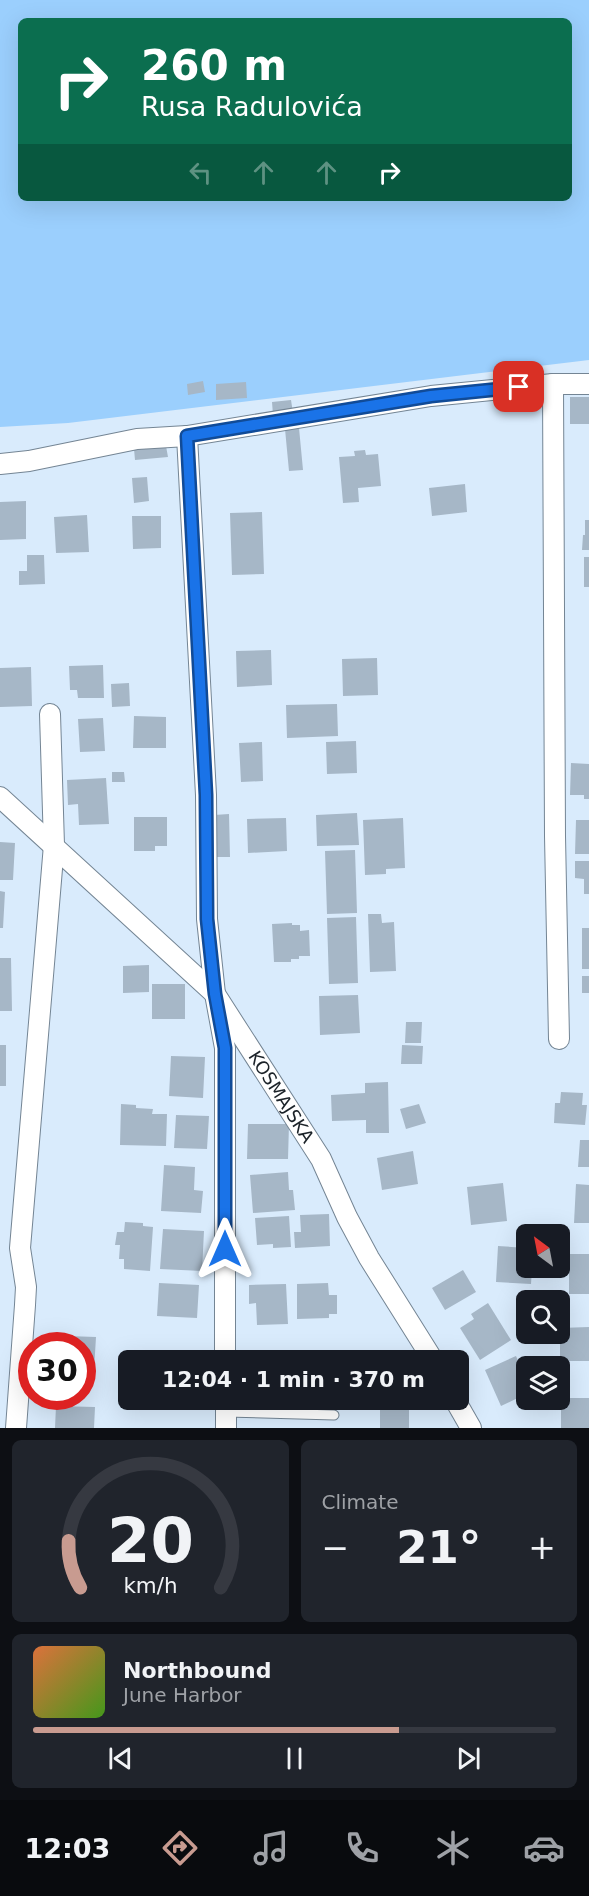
<!DOCTYPE html>
<meta charset="utf-8">
<style>
body{margin:0;font-family:"DejaVu Sans",sans-serif;background:#20242c;color:#f1f3f6;height:100vh;display:flex;flex-direction:column;font-size:22px;white-space:nowrap}
*{box-sizing:border-box;margin:0}
p{font-size:20px;color:#9ea1a6}
.icon{flex:none;width:33px;height:33px;fill:none;stroke:currentColor;stroke-width:2;stroke-linecap:round;stroke-linejoin:round}
.map{position:relative;height:1428px;overflow:hidden}
.panel{display:flex;flex-direction:column;gap:12px;padding:12px;background:#0d0f14;flex:1}
.panel>*{flex:none}
.banner{position:absolute;left:18px;top:18px;width:554px;height:183px;border-radius:9px;box-shadow:0 6px 24px #0002;background:#0b6e4f;color:#fff;overflow:hidden}
.needle{width:39px;rotate:328deg}
.controls{position:absolute;left:516px;top:1224px;display:grid;gap:12px}
.controls a{display:grid;place-items:center;width:54px;height:54px;border-radius:9px;background:#171b24;box-shadow:0 6px 24px #0002;font-size:30px}
.speed{position:absolute;left:18px;top:1332px;display:flex;gap:12px;font-size:30px;font-weight:700;text-align:center}
.speed>*{display:grid;place-content:center;width:78px;height:78px;border-radius:50%;background:#171b24;box-shadow:0 6px 24px #0002;line-height:1}
.speed .limit{border:9px solid #d22;background:#fff;color:#111}
.pin{position:absolute;display:grid;place-items:center;width:51px;height:51px;color:#fff;margin:-26px;border-radius:12px;box-shadow:0 3px 9px #0006}
.me{position:absolute;width:66px;margin:-33px;rotate:0deg;stroke-linejoin:round;filter:drop-shadow(0 0 4px #0008)}
.turn{display:flex;align-items:center;gap:21px;height:126px;padding:0 24px;font-size:27px}
.turn .icon{width:78px;height:78px;stroke-width:2.5}
.turn b{display:block;font-size:42px;line-height:51px}
.lanes{display:flex;align-items:center;height:57px;padding:0 24px;background:#0003;justify-content:center;gap:30px;direction:ltr}
.lanes .off{opacity:.35}
.big{font-size:45px;font-weight:600;line-height:1.1}
.panel .card{flex:1;display:flex;flex-direction:column;justify-content:center;gap:9px;min-width:0;padding:0 21px;border-radius:9px;background:#20242c}
.panel .dial{align-items:center;gap:0}
.dial svg{height:156px;overflow:visible;fill:none;stroke:#363941;stroke-width:7;stroke-linecap:round;text-anchor:middle}
.dial text{fill:#f1f3f6;stroke:none}
.song{display:flex;align-items:center;gap:18px}
.cover{width:72px;height:72px;border-radius:9px;background:linear-gradient(135deg,hsl(20 70% 55%),hsl(100 70% 35%))}
.played{height:6px;border-radius:3px;background:linear-gradient(90deg,#c89b90 70%,#363941 70%)}
.keys{display:flex;justify-content:space-around;direction:ltr}
.heat{display:flex;justify-content:space-between;align-items:center;font-size:33px;direction:ltr}
.panel .tiles{flex:1;display:grid;gap:12px;grid-template-columns:1fr 1fr}
.card:last-child{grid-column:span 2}
.trip{position:absolute;left:118px;top:1350px;width:351px;height:60px;border-radius:9px;background:#171b24;box-shadow:0 6px 24px #0002;font-weight:600;line-height:60px;text-align:center}
.dock{display:flex;height:96px;justify-content:space-around;align-items:center;background:#090b0e;color:#9ea1a6}
.dock .icon{width:42px;height:42px}
.dock .on{color:#c89b90}
.dock b{font-size:27px;color:#f1f3f6}
.map>svg:first-child{display:block}
</style>
<div class="map">
<svg width="589" height="1428" viewBox="0 0 589 1428">
<rect width="100%" height="100%" fill="#d9ebfc"/>
<path fill="#9bcffd" fill-rule="evenodd" d="M 0,0 L 589,0 L 589,360 L 68,423 L 0,427 ZM 21,21 L 568,21 L 568,198 L 21,198 Z"/>
<path fill="#a6b7c7" d="M 203,381 L 205,392 L 188,395 L 187,384 Z
M 246,382 L 247,398 L 216,400 L 216,384 Z
M 570,397 L 589,397 L 589,424 L 570,424 Z
M 291,400 L 293,413 L 273,415 L 272,402 Z
M 299,428 L 303,470 L 289,471 L 285,429 Z
M 166,446 L 168,457 L 135,460 L 134,449 Z
M 365,450 L 366,455 L 378,454 L 381,486 L 358,488 L 359,502 L 343,503 L 339,457 L 355,456 L 354,451 Z
M 147,477 L 149,501 L 134,503 L 132,478 Z
M 465,484 L 467,512 L 432,516 L 429,488 Z
M 26,501 L 26,539 L 0,540 L 0,502 Z
M 262,512 L 264,574 L 232,575 L 230,513 Z
M 87,515 L 89,552 L 56,553 L 54,517 Z
M 132,516 L 161,516 L 161,548 L 133,549 Z
M 585,520 L 589,520 L 589,550 L 582,550 L 583,535 L 585,535 Z
M 27,555 L 44,555 L 45,584 L 19,585 L 19,571 L 27,571 Z
M 584,557 L 589,557 L 589,587 L 584,587 Z
M 271,650 L 272,685 L 237,687 L 236,651 Z
M 377,658 L 378,695 L 343,696 L 342,659 Z
M 103,665 L 104,698 L 78,698 L 77,690 L 70,690 L 69,666 Z
M 31,667 L 32,706 L 0,707 L 0,668 Z
M 129,683 L 130,706 L 112,707 L 111,684 Z
M 337,704 L 338,736 L 287,738 L 286,705 Z
M 134,716 L 166,717 L 166,748 L 133,748 Z
M 103,718 L 105,751 L 80,752 L 78,719 Z
M 356,741 L 357,773 L 327,774 L 326,742 Z
M 262,742 L 263,781 L 241,782 L 239,743 Z
M 571,763 L 589,764 L 589,799 L 584,799 L 584,795 L 570,795 Z
M 112,772 L 124,772 L 125,782 L 112,782 Z
M 106,778 L 109,824 L 79,825 L 78,804 L 68,805 L 67,780 Z
M 357,813 L 359,845 L 317,846 L 316,815 Z
M 229,814 L 230,857 L 216,857 L 214,815 Z
M 134,817 L 167,817 L 167,846 L 155,846 L 155,851 L 134,851 Z
M 286,818 L 287,851 L 248,853 L 247,819 Z
M 403,818 L 405,868 L 386,869 L 386,874 L 365,875 L 363,820 Z
M 576,820 L 589,820 L 589,854 L 575,854 Z
M 0,842 L 15,843 L 13,880 L 0,880 Z
M 355,850 L 357,913 L 327,914 L 325,851 Z
M 575,861 L 589,861 L 589,894 L 584,894 L 584,879 L 575,878 Z
M 0,891 L 5,892 L 3,928 L 0,928 Z
M 368,914 L 381,914 L 382,923 L 394,922 L 396,971 L 370,972 Z
M 356,917 L 358,983 L 329,984 L 327,918 Z
M 292,923 L 292,925 L 300,925 L 300,931 L 309,930 L 310,956 L 299,956 L 299,959 L 291,959 L 291,962 L 274,962 L 272,924 Z
M 582,928 L 589,928 L 589,969 L 582,969 Z
M 0,958 L 11,958 L 12,1011 L 0,1011 Z
M 149,965 L 149,992 L 123,993 L 123,966 Z
M 582,976 L 589,976 L 589,993 L 582,993 Z
M 152,984 L 185,984 L 185,1019 L 152,1019 Z
M 358,995 L 360,1033 L 320,1035 L 319,996 Z
M 406,1022 L 422,1022 L 421,1043 L 405,1043 Z
M 0,1045 L 6,1045 L 6,1086 L 0,1086 Z
M 402,1045 L 423,1046 L 422,1064 L 401,1064 Z
M 171,1056 L 205,1057 L 203,1098 L 169,1096 Z
M 388,1082 L 389,1133 L 366,1133 L 366,1120 L 332,1121 L 331,1095 L 365,1093 L 365,1083 Z
M 561,1092 L 583,1093 L 582,1105 L 587,1105 L 585,1125 L 554,1123 L 555,1103 L 560,1103 Z
M 121,1104 L 136,1105 L 136,1108 L 153,1109 L 152,1114 L 167,1114 L 166,1146 L 120,1145 Z
M 419,1104 L 426,1123 L 406,1129 L 400,1109 Z
M 176,1115 L 209,1116 L 207,1149 L 174,1148 Z
M 248,1124 L 289,1124 L 288,1159 L 247,1159 Z
M 580,1140 L 589,1140 L 589,1167 L 578,1167 Z
M 413,1151 L 418,1184 L 382,1190 L 377,1158 Z
M 164,1165 L 195,1167 L 194,1190 L 203,1191 L 201,1213 L 161,1211 Z
M 288,1172 L 289,1190 L 293,1190 L 295,1210 L 253,1213 L 250,1175 Z
M 503,1183 L 507,1221 L 471,1225 L 467,1187 Z
M 576,1184 L 589,1185 L 589,1223 L 574,1223 Z
M 329,1214 L 330,1246 L 295,1248 L 294,1232 L 301,1232 L 300,1215 Z
M 289,1216 L 291,1247 L 273,1248 L 273,1244 L 257,1245 L 255,1218 Z
M 125,1222 L 143,1223 L 143,1226 L 153,1227 L 150,1271 L 124,1269 L 124,1259 L 119,1259 L 120,1245 L 115,1245 L 117,1232 L 124,1232 Z
M 163,1229 L 204,1231 L 202,1271 L 160,1269 Z
M 498,1246 L 526,1248 L 526,1268 L 532,1268 L 531,1284 L 496,1282 Z
M 569,1254 L 589,1254 L 589,1294 L 569,1294 Z
M 463,1270 L 476,1292 L 445,1310 L 432,1288 Z
M 159,1283 L 199,1285 L 197,1318 L 157,1316 Z
M 328,1283 L 329,1295 L 337,1295 L 337,1314 L 329,1314 L 329,1318 L 297,1319 L 297,1284 Z
M 286,1284 L 288,1324 L 257,1325 L 256,1303 L 249,1304 L 249,1285 Z
M 488,1303 L 511,1340 L 480,1360 L 460,1328 L 474,1319 L 471,1314 Z
M 589,1327 L 589,1361 L 560,1361 L 560,1328 Z
M 67,1336 L 96,1337 L 94,1370 L 89,1369 L 88,1387 L 82,1386 L 82,1346 L 67,1346 Z
M 154,1355 L 192,1357 L 191,1360 L 153,1360 Z
M 516,1356 L 526,1379 L 526,1394 L 501,1406 L 485,1370 Z
M 561,1398 L 589,1398 L 589,1428 L 561,1428 Z
M 251,1400 L 283,1400 L 283,1407 L 251,1405 Z
M 301,1400 L 332,1400 L 332,1404 L 301,1403 Z
M 380,1400 L 409,1400 L 409,1428 L 380,1428 Z
M 56,1406 L 95,1407 L 94,1428 L 55,1428 Z"/>
<g fill="none" stroke-linecap="round" stroke-linejoin="round">
<defs>
<path id="lane" d="M 226,1412 L 334,1415"/>
<g id="street">
<path d="M 553,384 L 555,836 L 559,1039"/>
<path d="M 187,436 L 206,795 L 207,919 L 215,994 L 225,1048 L 225,1360"/>
<path d="M 0,464 L 29,461 L 137,439 L 187,436 L 431,396 L 553,384 L 589,384"/>
<path id="s1" d="M 0,797 L 215,994 L 321,1159 L 347,1217 L 369,1258 L 433,1360"/>
<path d="M 226,1400 L 226,1428"/>
<path d="M 455,1400 L 471,1428"/>
<path d="M 16,1428 L 25,1305 L 26,1287 L 20,1248 L 54,845 L 50,714"/>
</g>
</defs>
<use href="#lane" stroke="#748594" stroke-width="11"/>
<use href="#street" stroke="#748594" stroke-width="22"/>
<use href="#lane" stroke="#fff" stroke-width="9"/>
<use href="#street" stroke="#fff" stroke-width="20"/>
</g>
<g fill="none" stroke-linecap="round" stroke-linejoin="round">
<defs>
<path id="route" d="M 225,1249 L 225,1048 L 215,994 L 207,919 L 206,795 L 187,436 L 431,396 L 519,387"/>
</defs>
<use href="#route" stroke="#114b97" stroke-width="15"/>
<use href="#route" stroke="#1a73e8" stroke-width="10"/>
</g>
<g text-anchor="middle" stroke-width="4.5" stroke-linejoin="round" paint-order="stroke">
<g font-size="18" fill="#1b2228" stroke="#fff">
<text dy="6" stroke="none"><textPath href="#s1" startOffset="414">KOSMAJSKA</textPath></text>
</g>
</g>
</svg>
<div class="controls">
<a><svg class="needle" viewBox="-14 -14 28 28"><path d="M0-13l5 13h-10z" fill="#e53935"/><path d="M0 13l5-13h-10z" fill="#9ea1a6"/></svg></a>
<a><svg class="icon" aria-label="search" viewBox="0 0 24 24"><circle cx="10" cy="10" r="6"/><path d="M15 15l6 6"/></svg></a>
<a><svg class="icon" aria-label="layers" viewBox="0 0 24 24"><path d="M12 4l9 5-9 5-9-5zM3 14l9 5 9-5"/></svg></a>
</div>
<div class="speed"><div class="limit">30</div></div>
<div class="pin" style="left:519px;top:387px;background:#d93025"><svg class="icon" aria-label="arrive" viewBox="0 0 24 24"><path d="M6 21V4h12l-3 4 3 4H6"/></svg></div>
<svg class="me" style="left:225px;top:1249px" viewBox="-20 -20 40 40"><path d="M0-17L14 15 0 8-14 15z" fill="#1a73e8" stroke="#fff" stroke-width="4"/></svg>
<div class="trip">12:04 · 1 min · 370 m</div>
<div class="banner">
<div class="turn"><svg class="icon" aria-label="right" viewBox="0 0 24 24"><path d="M7 20v-9h11M14 6l5 5-5 5"/></svg><div><b>260 m</b>Rusa Radulovića</div></div>
<div class="lanes"><svg class="icon off" aria-label="left" viewBox="0 0 24 24"><path d="M17 20v-9H6M10 6l-5 5 5 5"/></svg><svg class="icon off" aria-label="ahead" viewBox="0 0 24 24"><path d="M12 20V5M6 11l6-6 6 6"/></svg><svg class="icon off" aria-label="ahead" viewBox="0 0 24 24"><path d="M12 20V5M6 11l6-6 6 6"/></svg><svg class="icon" aria-label="right" viewBox="0 0 24 24"><path d="M7 20v-9h11M14 6l5 5-5 5"/></svg></div>
</div>
</div>
<section class="panel">
<div class="tiles">
<div class="card dial"><svg viewBox="0 0 100 80">
<path d="M14 69A42 42 0 1 1 86 69"/>
<path d="M14 69A42 42 0 0 1 8 45" stroke="#c89b90"/>
<text x="50" y="56" font-size="32" font-weight="700">20</text>
<text x="50" y="72" font-size="11">km/h</text>
</svg></div>
<div class="card"><p>Climate</p>
<div class="heat"><a>−</a><b class="big">21°</b><a>+</a></div>
</div>
<div class="card">
<div class="song"><i class="cover"></i><div><b>Northbound</b><p>June Harbor</p></div></div>
<div class="played"></div>
<div class="keys"><svg class="icon" aria-label="previous" viewBox="0 0 24 24"><path d="M18 5L8 12l10 7zM5 5v14"/></svg><svg class="icon" aria-label="pause" viewBox="0 0 24 24"><path d="M8 5v14M16 5v14"/></svg><svg class="icon" aria-label="next" viewBox="0 0 24 24"><path d="M6 5l10 7-10 7zM19 5v14"/></svg></div>
</div>
</div>
</section>
<nav class="dock">
<b>12:03</b>
<svg class="icon on" aria-label="directions" viewBox="0 0 24 24"><path d="M12 3l9 9-9 9-9-9zM9 14v-3h6M13 9l2 2-2 2"/></svg>
<svg class="icon" aria-label="music" viewBox="0 0 24 24"><path d="M9 18V5l10-2v13"/><circle cx="6" cy="18" r="3"/><circle cx="16" cy="16" r="3"/></svg>
<svg class="icon" aria-label="phone" viewBox="0 0 24 24"><path d="M5 4h4l2 5-3 2q2 4 5 5l2-3 5 2v4C11 20 4 13 5 4z"/></svg>
<svg class="icon" aria-label="climate" viewBox="0 0 24 24"><path d="M12 3v18M4 7l16 10M4 17L20 7"/></svg>
<svg class="icon" aria-label="car" viewBox="0 0 24 24"><path d="M5 17H2v-5l4-1 3-4h7l3 4 3 1v5h-3M9 17h6M6 11h13"/><circle cx="7" cy="17" r="2"/><circle cx="17" cy="17" r="2"/></svg>
</nav>
